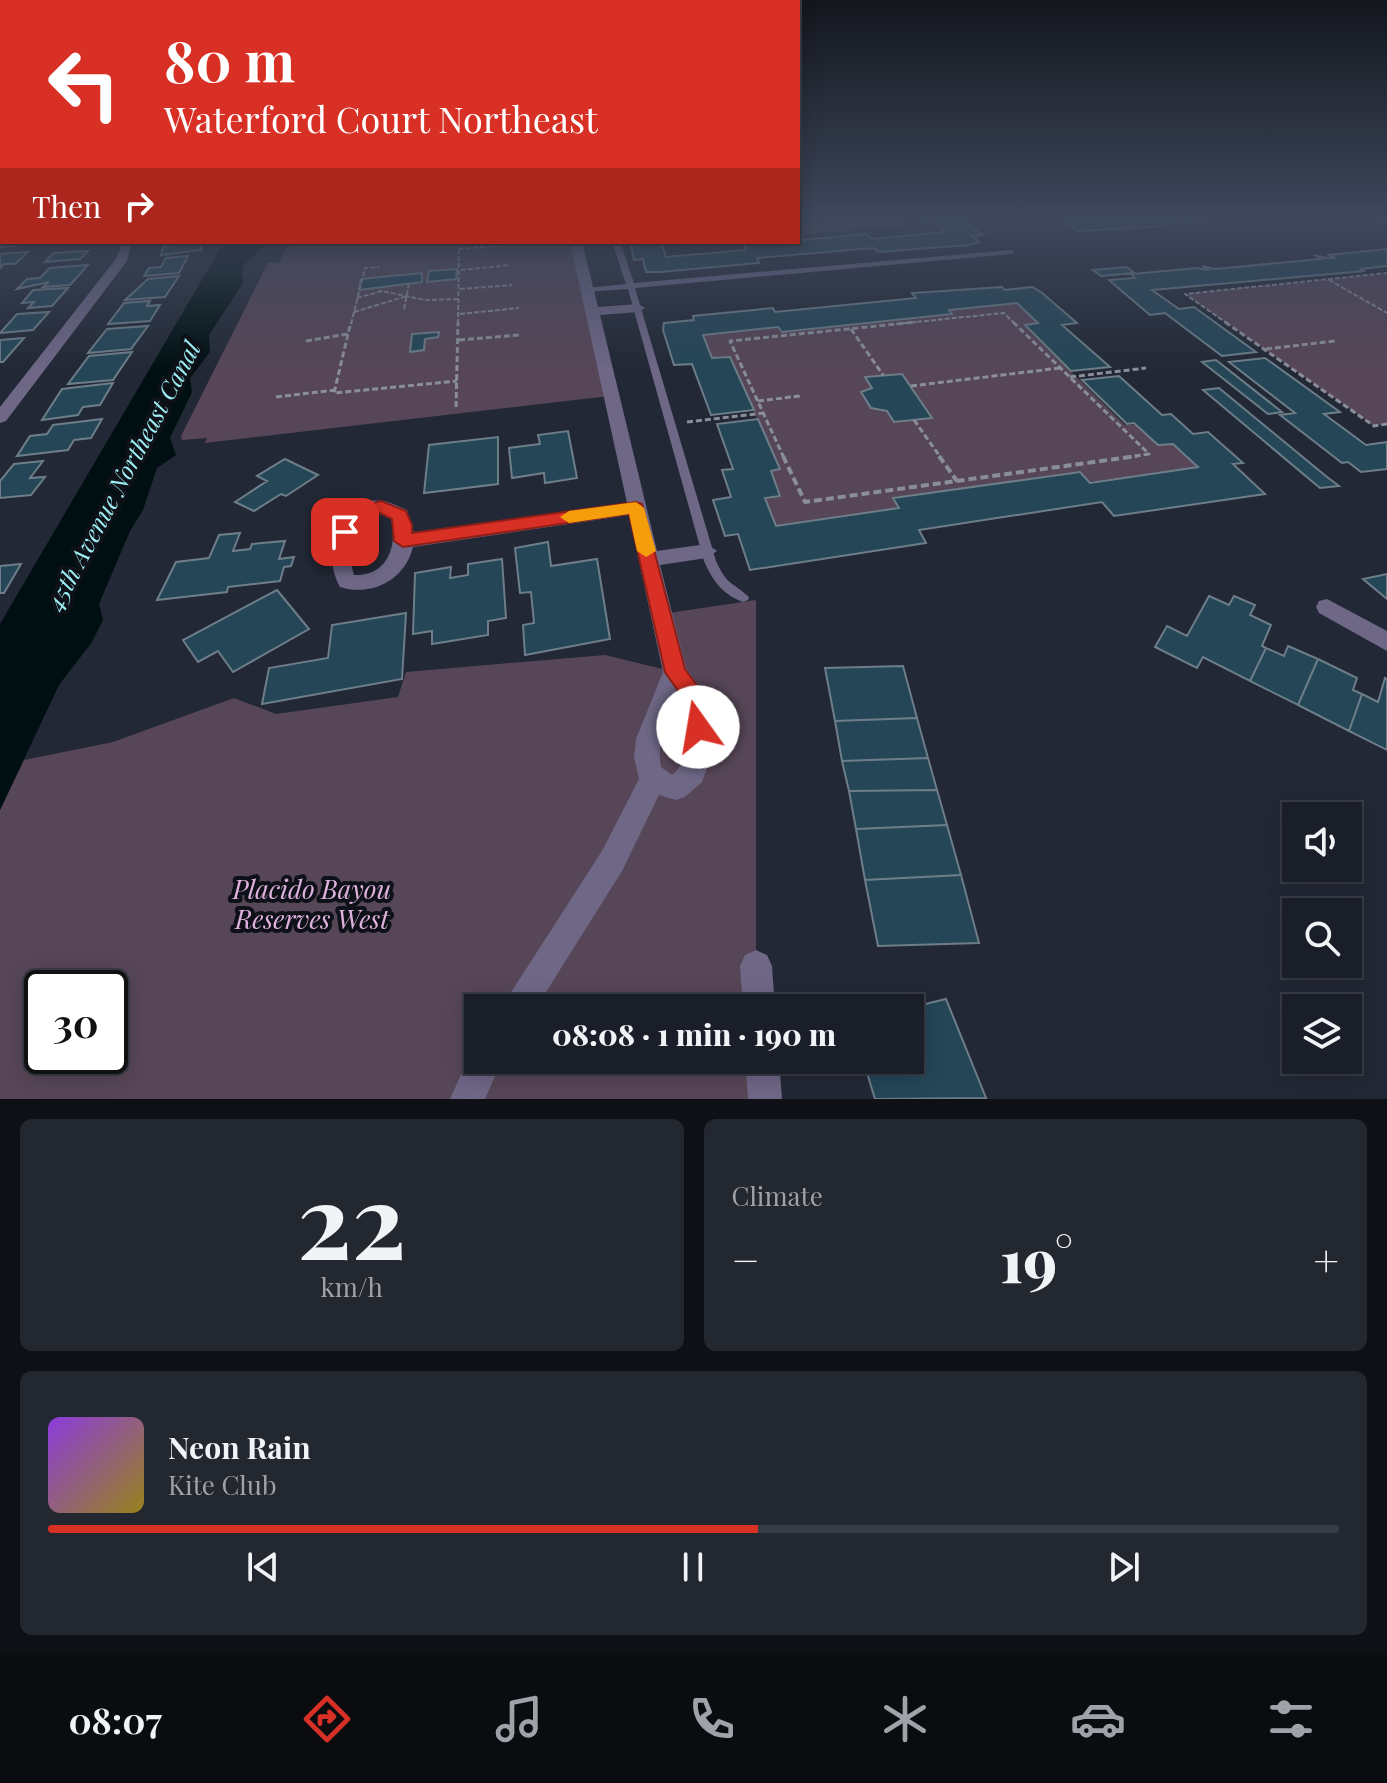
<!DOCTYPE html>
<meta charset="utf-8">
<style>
body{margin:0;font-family:"Playfair Display",serif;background:#232730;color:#f1f3f6;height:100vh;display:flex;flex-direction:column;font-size:30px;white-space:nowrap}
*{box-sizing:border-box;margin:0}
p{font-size:26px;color:#9fa2a8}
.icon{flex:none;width:44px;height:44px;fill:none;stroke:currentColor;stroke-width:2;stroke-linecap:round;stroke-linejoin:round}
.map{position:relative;height:1099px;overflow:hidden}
.drawer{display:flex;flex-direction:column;gap:20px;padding:20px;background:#0e1016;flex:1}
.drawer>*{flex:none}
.hud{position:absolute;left:0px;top:0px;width:800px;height:244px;box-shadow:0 4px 20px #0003,0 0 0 2px #383c45;background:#d93025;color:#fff;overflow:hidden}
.tools{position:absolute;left:1282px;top:802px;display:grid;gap:16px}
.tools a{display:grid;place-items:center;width:80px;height:80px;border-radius:0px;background:#1a1e28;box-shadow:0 4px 20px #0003,0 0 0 2px #383c45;font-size:40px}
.speed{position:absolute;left:24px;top:970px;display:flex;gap:16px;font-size:40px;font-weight:700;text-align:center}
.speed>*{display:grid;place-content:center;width:104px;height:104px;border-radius:50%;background:#1a1e28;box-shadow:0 4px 20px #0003,0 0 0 2px #383c45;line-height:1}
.speed .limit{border:4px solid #111;border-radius:12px;background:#fff;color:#111}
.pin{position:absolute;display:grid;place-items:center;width:68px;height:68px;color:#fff;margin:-34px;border-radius:16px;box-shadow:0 4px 12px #0006}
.me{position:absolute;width:88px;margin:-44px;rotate:347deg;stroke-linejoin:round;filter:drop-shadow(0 0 6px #0008)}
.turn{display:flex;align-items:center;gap:28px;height:168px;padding:0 32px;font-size:36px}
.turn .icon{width:104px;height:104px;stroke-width:2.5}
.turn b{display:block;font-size:56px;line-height:68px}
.then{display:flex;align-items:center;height:76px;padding:0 32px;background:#0003;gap:16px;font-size:30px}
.big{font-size:60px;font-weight:800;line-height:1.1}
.drawer .widget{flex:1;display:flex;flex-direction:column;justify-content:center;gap:12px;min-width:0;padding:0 28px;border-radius:12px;background:#232730}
.drawer .dial{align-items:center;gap:0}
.dial b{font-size:104px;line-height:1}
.song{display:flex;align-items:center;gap:24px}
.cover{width:96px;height:96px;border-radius:12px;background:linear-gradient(135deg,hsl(270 70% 55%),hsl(50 70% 35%))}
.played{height:8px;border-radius:4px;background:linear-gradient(90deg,#d93025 55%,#383c45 55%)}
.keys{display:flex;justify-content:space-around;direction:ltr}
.heat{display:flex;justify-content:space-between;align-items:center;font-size:44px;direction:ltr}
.drawer .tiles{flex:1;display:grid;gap:20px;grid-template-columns:1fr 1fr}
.widget:last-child{grid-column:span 2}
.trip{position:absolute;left:464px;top:994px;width:460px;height:80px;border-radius:0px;background:#1a1e28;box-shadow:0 4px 20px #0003,0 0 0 2px #383c45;font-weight:800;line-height:80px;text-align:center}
.menu{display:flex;height:128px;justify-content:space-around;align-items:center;background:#0a0c10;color:#9fa2a8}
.menu .icon{width:56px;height:56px}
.menu .active{color:#d93025}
.menu b{font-size:36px;color:#f1f3f6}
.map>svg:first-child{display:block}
</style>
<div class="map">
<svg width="1387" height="1099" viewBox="0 0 1387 1099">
<rect width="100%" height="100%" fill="#222835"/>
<path fill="#574657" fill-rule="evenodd" d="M 798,217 L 898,217 L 907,225 L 798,235 Z
M 319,242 L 576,242 L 610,396 L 205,443 L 207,438 L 182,440 L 181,436 L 268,263 L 280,262 L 287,247 Z
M 1387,273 L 1387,424 L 1374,426 L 1185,294 Z
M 1017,303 L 1040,324 L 1025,326 L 1125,425 C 1153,422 1180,449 1199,467 L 1090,482 L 1081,472 L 895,497 L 903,511 L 774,529 L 761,498 L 768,470 L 757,419 L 730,357 L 712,358 L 703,335 L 778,328 L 780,332 L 952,314 L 950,310 Z
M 756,600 L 756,966 L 759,1008 L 478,1008 L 478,1060 L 762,1060 L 765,1099 L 0,1099 L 0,810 L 24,760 L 113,742 L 234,698 L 276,714 L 398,697 L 406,672 L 605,655 L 675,672 L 662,614 ZM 42,988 L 110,988 L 110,1056 L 42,1056 Z"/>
<path fill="#001012" d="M 224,242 L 268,242 L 242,267 L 243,283 L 209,335 L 210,352 L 190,378 L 192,392 L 170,438 L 176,455 L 157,468 L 143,510 L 130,531 L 99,604 L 103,620 L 92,642 L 59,685 L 0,810 L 0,624 Z"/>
<path fill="#244657" stroke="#6d7e89" stroke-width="2" d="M 917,217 L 960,218 L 983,235 L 972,236 L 979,242 L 969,245 L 878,252 L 874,248 L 757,258 L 759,263 L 660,272 L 646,272 L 643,259 L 634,260 L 631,246 L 639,245 L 638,242 L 671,242 L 672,244 L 662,245 L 666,257 L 746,250 L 744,245 L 867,234 L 871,239 L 945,232 L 934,222 L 924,223 Z
M 1057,217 L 1193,217 L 1199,220 L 1189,221 L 1193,224 L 1183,222 L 1164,223 L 1168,226 L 1079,231 Z
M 173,242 L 202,242 L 201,250 L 161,255 L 163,247 L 173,245 Z
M 1387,249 L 1387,266 L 1360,269 L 1365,271 L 1152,290 L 1179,309 L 1194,307 L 1256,352 L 1222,356 L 1165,313 L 1150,315 L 1109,280 L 1135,278 L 1131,274 L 1197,268 L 1209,270 L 1202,266 L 1215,269 L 1321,259 L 1314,255 L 1327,258 L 1335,258 L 1329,255 Z
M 88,251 L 80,259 L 45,262 L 53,253 Z
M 28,252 L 15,264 L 4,264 L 0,268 L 0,254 Z
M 188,256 L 179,273 L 144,276 L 149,268 L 161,267 L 166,258 Z
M 88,265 L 70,285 L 43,287 L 49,282 L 17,289 L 27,279 L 40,278 L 50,268 Z
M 1127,267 L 1134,273 L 1101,276 L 1093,270 Z
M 457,269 L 456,279 L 427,282 L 429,271 Z
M 422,273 L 422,282 L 359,290 L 361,279 Z
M 179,276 L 165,297 L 125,300 L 148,279 Z
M 1002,287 L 1005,290 L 1032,287 L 1041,292 L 1077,323 L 1062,325 L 1110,367 L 1071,371 L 1025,325 L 1038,323 L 1017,303 L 949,310 L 952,314 L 782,332 L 778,327 L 703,335 L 712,358 L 730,357 L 754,410 L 711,415 L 692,364 L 674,365 L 663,330 L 664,323 L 694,320 L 693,316 L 773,308 L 775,312 L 916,298 L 912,293 Z
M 68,288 L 52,306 L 28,308 L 34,302 L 22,303 L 33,290 Z
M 150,301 L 147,306 L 160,305 L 150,321 L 108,324 L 124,303 Z
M 49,312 L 33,330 L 0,333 L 17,314 Z
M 148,326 L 131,349 L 88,353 L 107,329 Z
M 439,332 L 438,337 L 425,339 L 424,350 L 410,352 L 412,334 Z
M 24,338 L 3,362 L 0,362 L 0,340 Z
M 132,352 L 113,380 L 68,384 L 89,356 Z
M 1265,358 L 1340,412 L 1324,414 L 1366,445 L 1387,442 L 1387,469 L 1361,472 L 1348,462 L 1342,463 L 1280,415 L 1295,413 L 1229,362 Z
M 1216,360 L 1282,412 L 1268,414 L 1202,362 Z
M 902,374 L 932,418 L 894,422 L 887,411 L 871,408 L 861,392 L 872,388 L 865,377 Z
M 1119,376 L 1162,415 L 1171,414 L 1193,434 L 1208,432 L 1243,463 L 1233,464 L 1265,494 L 1114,516 L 1102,502 L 919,530 L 926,543 L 750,570 L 738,534 L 725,536 L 713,500 L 731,497 L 722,470 L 733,469 L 717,424 L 758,419 L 780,469 L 771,471 L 780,496 L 765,498 L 776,526 L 899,508 L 893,498 L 1080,472 L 1090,483 L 1198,467 L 1173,444 L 1158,445 L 1134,423 L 1127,424 L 1082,380 Z
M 113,383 L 100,405 L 83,407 L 78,415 L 42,420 L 62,389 Z
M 1219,388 L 1327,477 L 1339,486 L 1320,488 L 1203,390 Z
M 102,419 L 91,438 L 74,440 L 68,450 L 17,456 L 30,436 L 47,434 L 53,425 Z
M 568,431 L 577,478 L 545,483 L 544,473 L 512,478 L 509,448 L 540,444 L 538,435 Z
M 498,437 L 498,484 L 424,493 L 429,445 Z
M 285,459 L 318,475 L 286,496 L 281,494 L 254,511 L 235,502 L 267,481 L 257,476 Z
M 43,461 L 30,478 L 45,477 L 31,495 L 0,498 L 0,481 L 14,464 Z
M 240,533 L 233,551 L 250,549 L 252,544 L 285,541 L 279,559 L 294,557 L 291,566 L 284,567 L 280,581 L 228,587 L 227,592 L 157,600 L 176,562 L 209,558 L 219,535 Z
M 548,542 L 551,566 L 597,559 L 610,639 L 525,655 L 523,625 L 534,623 L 531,592 L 520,593 L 515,548 Z
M 502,559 L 506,618 L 488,621 L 488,635 L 432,644 L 432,631 L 413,634 L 415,573 L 451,567 L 450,578 L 468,575 L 468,564 Z
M 21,564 L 4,593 L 0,593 L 0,566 Z
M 1387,574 L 1387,599 L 1363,579 Z
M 277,590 L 309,629 L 233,672 L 218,651 L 198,662 L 183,640 Z
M 1209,596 L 1229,605 L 1234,596 L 1255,605 L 1250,615 L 1271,625 L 1262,646 L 1266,648 L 1250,681 L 1203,657 L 1197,668 L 1155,647 L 1167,626 L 1187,636 Z
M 406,613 L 402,679 L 262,704 L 269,668 L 328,658 L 332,625 Z
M 1288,646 L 1318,659 L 1298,705 L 1250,681 L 1266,648 L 1284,656 Z
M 1318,659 L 1357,678 L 1353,690 L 1362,694 L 1349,731 L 1298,705 Z
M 903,666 L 917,718 L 835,721 L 825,668 Z
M 1385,678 L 1387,679 L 1387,750 L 1349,731 L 1362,694 L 1378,702 Z
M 680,697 L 689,729 L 683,749 L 663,746 L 667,716 Z
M 917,718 L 928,758 L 842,761 L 835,721 Z
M 928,758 L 937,790 L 849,791 L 842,761 Z
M 937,790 L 947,825 L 856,829 L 849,791 Z
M 947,825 L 961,875 L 865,880 L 856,829 Z
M 961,875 L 979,943 L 878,946 L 865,880 Z
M 946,999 L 986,1098 L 875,1099 L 863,1060 L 910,1060 L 909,1008 Z"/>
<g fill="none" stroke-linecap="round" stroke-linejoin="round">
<path stroke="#8a8e99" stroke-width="2" stroke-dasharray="5 2" stroke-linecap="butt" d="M 1198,217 L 1211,224
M 1372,219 L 1387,226
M 459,249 L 508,245
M 461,270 L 510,265
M 1329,280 L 1387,313
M 460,289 L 512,285
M 357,298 L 382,291 L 425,300 L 460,299
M 404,309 L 409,283
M 354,312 L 407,296
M 460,314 L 519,308
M 351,324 L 365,268 L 379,267
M 458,324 L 459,242
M 896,324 L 1004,313 L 1015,324
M 1228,324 L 1185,294 L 1387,273"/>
<path stroke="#8a8e99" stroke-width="3" stroke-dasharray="6 3" stroke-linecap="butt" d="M 1013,322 L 1149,454 L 1123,458
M 1225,322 L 1374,426 L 1387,424
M 851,329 L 883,375
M 348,334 L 334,393 L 457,381
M 459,340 L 520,335
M 306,341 L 348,334 L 351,322
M 1266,349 L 1335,341
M 1070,377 L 1146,368
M 911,386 L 1060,368
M 276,397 L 335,390
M 758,401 L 800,396
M 456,407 L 458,322
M 914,420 L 941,458
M 687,422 L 764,413
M 784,458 L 730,341 L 916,322"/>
<path stroke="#8a8e99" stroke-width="4" stroke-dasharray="8 4" stroke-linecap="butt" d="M 783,456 L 805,502 L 1137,456
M 939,456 L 957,481"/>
<path fill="#6e6786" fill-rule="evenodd" d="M 612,242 L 620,242 L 634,283 L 1011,250 L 1015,252 L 1011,254 L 635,288 L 716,561 C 727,586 733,582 749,597 L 748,600 L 743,602 C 722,594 713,581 704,561 L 628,289 L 586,292 L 582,290 L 586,288 L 626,284 Z"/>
<path fill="#6e6786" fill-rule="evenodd" d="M 0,240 L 2,242 L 34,242 L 28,246 L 0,248 Z
M 113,242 L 131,244 L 127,261 L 6,421 L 0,423 L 0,407 L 115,260 L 121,248 Z
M 570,242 L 582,242 L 598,307 L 638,304 L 645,308 L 638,312 L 600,315 L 657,551 L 707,544 L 717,551 L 707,558 L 660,565 L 686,668 L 705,695 L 711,757 L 702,782 L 685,797 L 676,800 L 659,795 L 622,871 L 536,1008 L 501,1008 L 602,851 L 639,779 L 634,757 L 636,739 L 663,672 L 629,515 L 413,547 C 405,580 372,597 340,587 C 321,553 334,494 383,501 C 391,502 399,507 407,510 L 414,533 L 627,503 ZM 379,514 L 391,519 C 398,546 387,577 354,575 C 346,549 350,520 379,514 ZM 677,693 L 681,698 C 683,723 694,758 672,775 L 661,767 C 656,742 668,716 677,693 Z
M 1327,599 L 1387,631 L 1387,651 L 1319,613 L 1316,607 L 1319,601 Z
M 756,950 L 767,955 L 772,966 L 775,1008 L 743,1008 L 740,966 L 745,955 Z
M 478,1046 L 478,1060 L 502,1060 L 485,1099 L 450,1099 L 473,1048 Z
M 745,1060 L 779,1060 L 782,1099 L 748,1099 Z"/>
</g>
<linearGradient id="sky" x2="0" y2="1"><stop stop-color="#13161d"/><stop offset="0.59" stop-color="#3e485c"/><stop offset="1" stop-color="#3e485c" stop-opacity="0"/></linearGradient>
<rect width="1387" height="370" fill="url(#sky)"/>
<path fill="#d93025" stroke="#8d1f18" stroke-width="2" d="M 381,501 L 406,511 L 412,525 L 412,533 L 636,502 L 642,504 L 685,669 L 704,695 L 709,727 L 706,734 L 698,737 L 690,734 L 683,698 L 665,672 L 629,514 L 403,547 L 394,541 L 392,519 L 380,513 L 365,518 L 351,536 L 338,536 L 336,532 C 345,510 360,507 381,501 Z"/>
<path fill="#f59e0b" d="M 636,502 L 644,508 L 656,551 L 646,557 L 637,551 L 629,514 L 569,523 L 560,517 L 569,511 Z"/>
<g text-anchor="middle" stroke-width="8" stroke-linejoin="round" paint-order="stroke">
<g font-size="24" font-style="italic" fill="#9deef4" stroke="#0e1117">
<text transform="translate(124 476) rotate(-62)" y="8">45th Avenue Northeast Canal</text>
</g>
<g font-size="26" font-style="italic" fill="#dfb1dd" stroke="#0e1117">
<text x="312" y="899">Placido Bayou<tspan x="312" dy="30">Reserves West</tspan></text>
</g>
</g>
</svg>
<div class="tools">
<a><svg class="icon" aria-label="sound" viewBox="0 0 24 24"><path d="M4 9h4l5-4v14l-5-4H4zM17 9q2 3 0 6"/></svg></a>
<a><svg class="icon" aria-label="search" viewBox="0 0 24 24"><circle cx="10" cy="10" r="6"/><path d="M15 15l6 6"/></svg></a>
<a><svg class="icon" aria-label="layers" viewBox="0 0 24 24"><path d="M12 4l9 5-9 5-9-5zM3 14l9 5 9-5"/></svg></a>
</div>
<div class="speed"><div class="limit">30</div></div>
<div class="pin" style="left:345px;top:532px;background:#d93025"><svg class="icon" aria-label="arrive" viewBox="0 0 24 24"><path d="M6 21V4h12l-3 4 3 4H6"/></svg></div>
<svg class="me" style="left:698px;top:727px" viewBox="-20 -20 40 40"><circle r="19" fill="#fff"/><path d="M0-13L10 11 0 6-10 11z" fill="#d93025"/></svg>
<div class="trip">08:08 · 1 min · 190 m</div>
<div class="hud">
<div class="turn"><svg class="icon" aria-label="left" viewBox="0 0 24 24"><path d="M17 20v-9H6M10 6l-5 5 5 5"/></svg><div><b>80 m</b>Waterford Court Northeast</div></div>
<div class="then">Then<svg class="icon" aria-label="right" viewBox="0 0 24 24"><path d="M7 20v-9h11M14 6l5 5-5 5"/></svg></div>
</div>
</div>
<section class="drawer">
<div class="tiles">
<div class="widget dial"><b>22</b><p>km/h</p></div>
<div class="widget"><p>Climate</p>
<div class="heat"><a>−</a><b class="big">19°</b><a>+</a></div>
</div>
<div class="widget">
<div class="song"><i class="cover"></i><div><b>Neon Rain</b><p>Kite Club</p></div></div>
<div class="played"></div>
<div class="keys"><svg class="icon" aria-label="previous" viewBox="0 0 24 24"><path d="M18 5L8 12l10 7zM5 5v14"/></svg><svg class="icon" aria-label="pause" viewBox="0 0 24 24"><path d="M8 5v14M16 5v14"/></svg><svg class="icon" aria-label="next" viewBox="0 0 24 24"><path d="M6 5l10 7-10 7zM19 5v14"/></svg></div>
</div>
</div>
</section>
<nav class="menu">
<b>08:07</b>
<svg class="icon active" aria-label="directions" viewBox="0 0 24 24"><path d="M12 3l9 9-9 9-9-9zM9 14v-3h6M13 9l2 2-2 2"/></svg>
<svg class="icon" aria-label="music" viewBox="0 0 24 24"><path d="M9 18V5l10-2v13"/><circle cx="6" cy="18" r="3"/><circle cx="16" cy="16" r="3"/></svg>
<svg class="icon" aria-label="phone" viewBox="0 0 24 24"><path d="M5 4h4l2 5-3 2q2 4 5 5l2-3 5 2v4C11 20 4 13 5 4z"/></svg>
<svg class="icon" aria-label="climate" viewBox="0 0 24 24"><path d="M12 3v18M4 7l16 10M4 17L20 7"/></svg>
<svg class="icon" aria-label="car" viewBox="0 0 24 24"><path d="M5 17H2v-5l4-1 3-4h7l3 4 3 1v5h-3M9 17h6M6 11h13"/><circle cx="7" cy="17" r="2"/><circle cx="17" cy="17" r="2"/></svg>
<svg class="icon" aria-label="filters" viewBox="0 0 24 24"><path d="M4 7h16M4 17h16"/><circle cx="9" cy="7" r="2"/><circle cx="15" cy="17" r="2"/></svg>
</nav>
